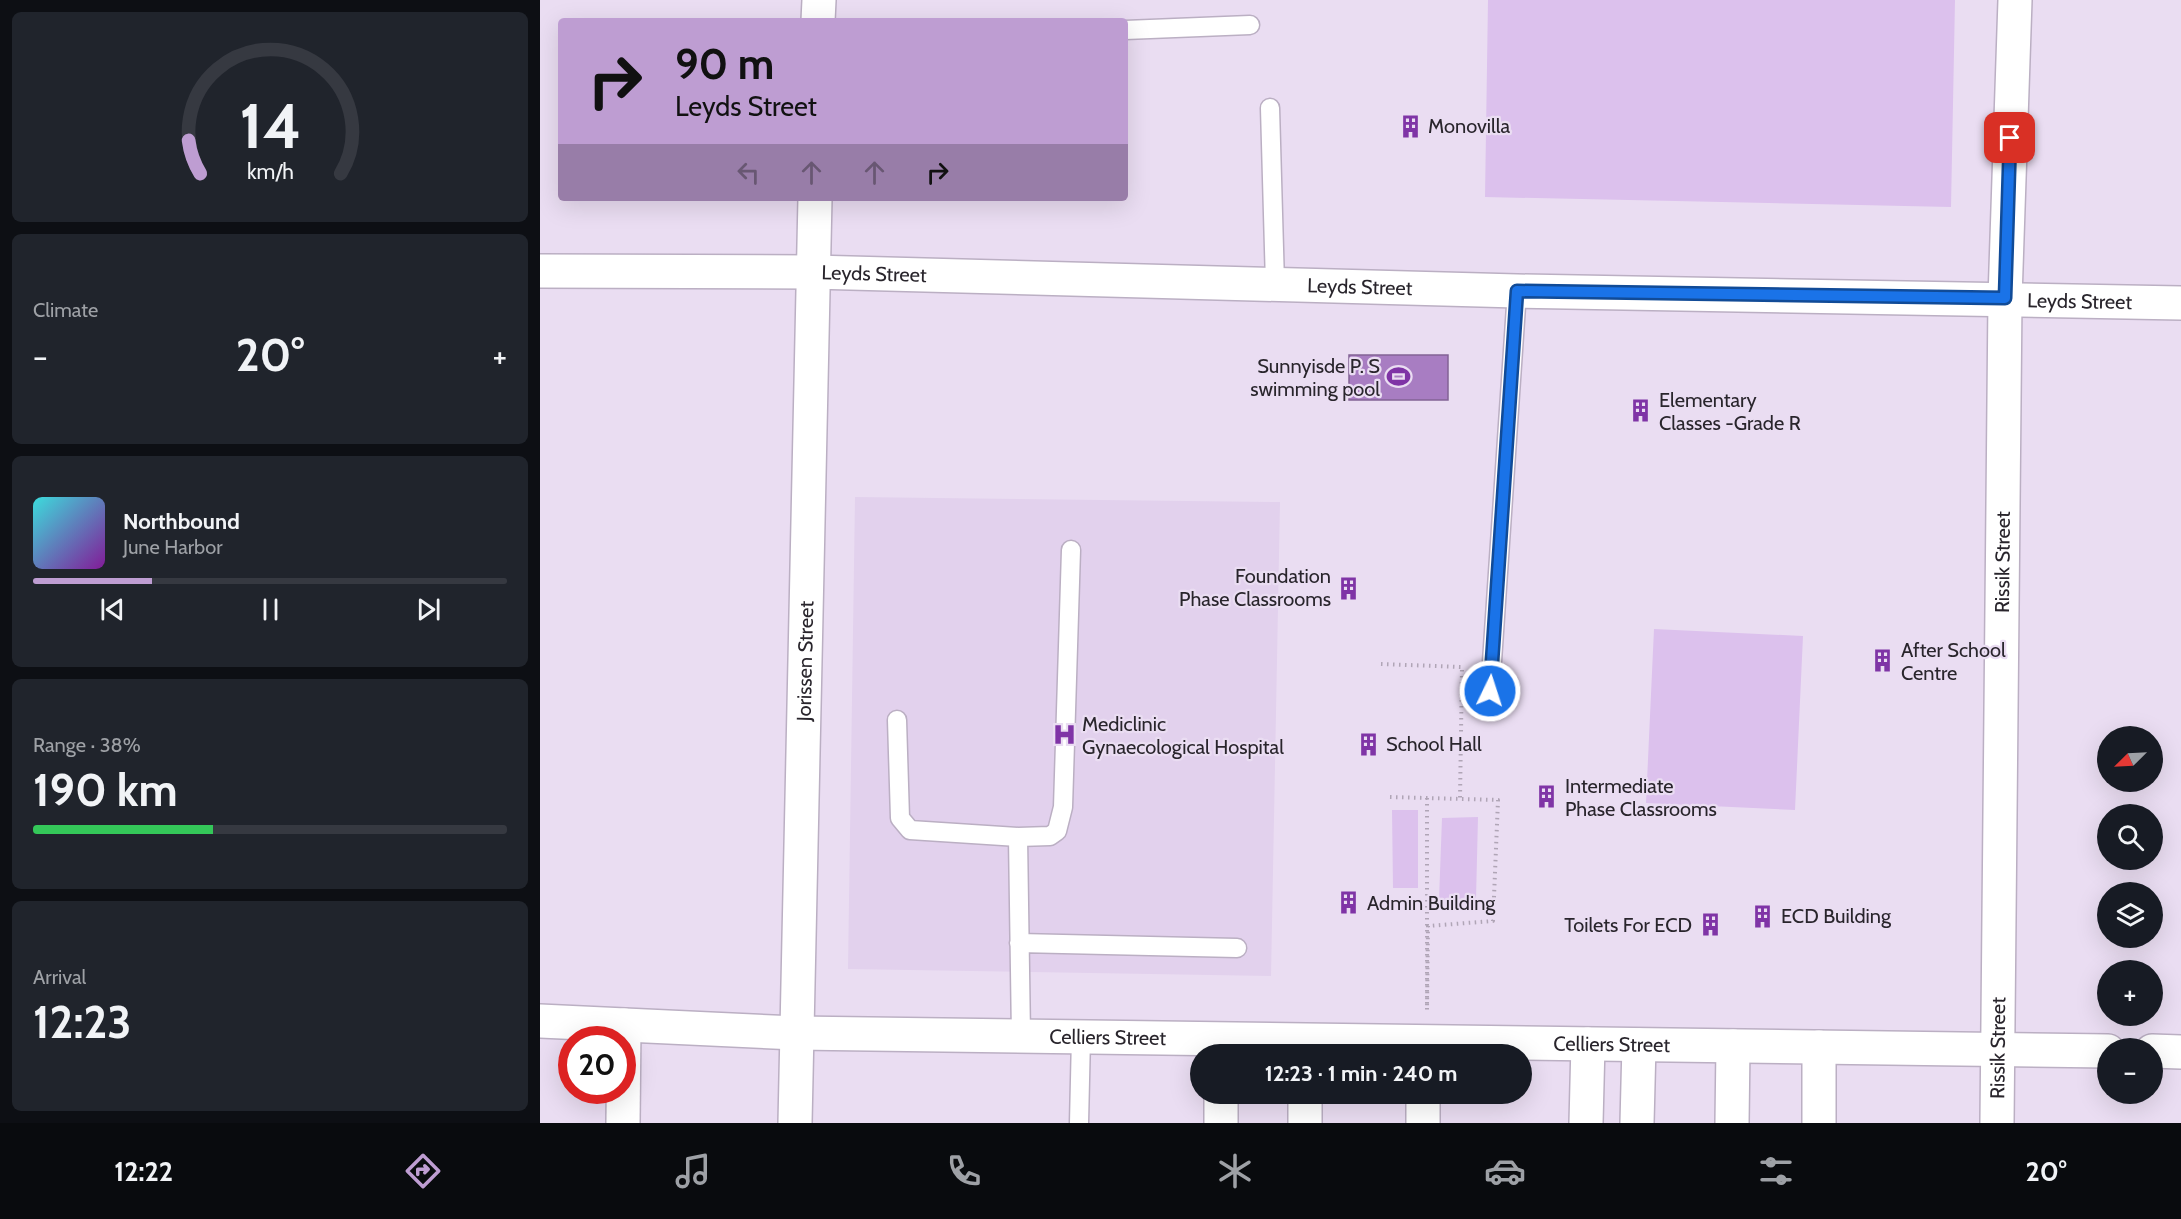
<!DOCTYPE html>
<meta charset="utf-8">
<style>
body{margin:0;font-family:Cabin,sans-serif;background:#20242c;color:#f1f3f6;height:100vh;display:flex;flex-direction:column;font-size:22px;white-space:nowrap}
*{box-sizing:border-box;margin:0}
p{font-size:20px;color:#9ea1a6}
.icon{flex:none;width:33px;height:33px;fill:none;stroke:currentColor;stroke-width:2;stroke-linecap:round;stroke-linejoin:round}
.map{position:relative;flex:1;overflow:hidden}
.sheet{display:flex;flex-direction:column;gap:12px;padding:12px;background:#0d0f14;width:540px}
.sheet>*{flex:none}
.guide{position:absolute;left:18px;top:18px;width:570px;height:183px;border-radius:6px;box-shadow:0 6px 24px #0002;background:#be9dd2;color:#111;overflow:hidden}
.needle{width:39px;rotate:246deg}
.buttons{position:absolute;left:1557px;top:726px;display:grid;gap:12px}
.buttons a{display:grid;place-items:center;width:66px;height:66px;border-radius:50%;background:#171b24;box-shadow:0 6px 24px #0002;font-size:30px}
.speed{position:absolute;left:18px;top:1026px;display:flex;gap:12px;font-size:30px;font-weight:700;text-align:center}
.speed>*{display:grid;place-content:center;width:78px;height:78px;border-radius:50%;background:#171b24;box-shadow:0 6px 24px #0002;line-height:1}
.speed .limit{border:9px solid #d22;background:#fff;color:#111}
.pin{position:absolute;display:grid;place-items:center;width:51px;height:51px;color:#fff;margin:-26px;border-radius:12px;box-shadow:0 3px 9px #0006}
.me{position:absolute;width:66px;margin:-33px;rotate:4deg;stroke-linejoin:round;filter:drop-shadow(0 0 4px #0008)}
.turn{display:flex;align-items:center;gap:21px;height:126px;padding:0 18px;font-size:27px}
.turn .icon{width:78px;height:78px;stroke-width:2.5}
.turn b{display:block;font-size:42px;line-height:51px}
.lanes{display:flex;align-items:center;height:57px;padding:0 18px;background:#0003;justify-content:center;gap:30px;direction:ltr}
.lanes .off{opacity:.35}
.big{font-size:45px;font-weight:700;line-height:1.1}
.sheet .card{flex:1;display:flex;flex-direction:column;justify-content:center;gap:9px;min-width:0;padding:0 21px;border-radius:9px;background:#20242c}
.sheet .dial{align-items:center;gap:0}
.dial svg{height:156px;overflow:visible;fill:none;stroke:#363941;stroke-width:7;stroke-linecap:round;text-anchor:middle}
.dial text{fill:#f1f3f6;stroke:none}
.song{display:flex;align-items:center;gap:18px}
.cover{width:72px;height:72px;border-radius:9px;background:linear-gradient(135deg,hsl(180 70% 55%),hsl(290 70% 35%))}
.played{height:6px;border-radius:3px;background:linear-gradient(90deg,#be9dd2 25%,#363941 25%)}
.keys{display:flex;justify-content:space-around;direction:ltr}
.heat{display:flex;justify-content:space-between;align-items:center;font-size:33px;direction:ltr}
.charge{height:9px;border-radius:4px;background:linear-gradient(90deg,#34c759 38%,#363941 0)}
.trip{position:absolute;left:650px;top:1044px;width:342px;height:60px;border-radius:30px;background:#171b24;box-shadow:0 6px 24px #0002;font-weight:700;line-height:60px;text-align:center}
.tabs{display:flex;height:96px;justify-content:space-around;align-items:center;background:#090b0e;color:#9ea1a6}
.tabs .icon{width:42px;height:42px}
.tabs .on{color:#be9dd2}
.tabs b{font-size:27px;color:#f1f3f6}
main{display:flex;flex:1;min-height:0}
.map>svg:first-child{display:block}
</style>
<main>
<section class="sheet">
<div class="card dial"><svg viewBox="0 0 100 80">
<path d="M14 69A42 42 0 1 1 86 69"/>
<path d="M14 69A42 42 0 0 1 8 52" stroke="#be9dd2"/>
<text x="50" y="56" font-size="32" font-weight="700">14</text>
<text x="50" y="72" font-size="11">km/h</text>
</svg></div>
<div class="card"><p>Climate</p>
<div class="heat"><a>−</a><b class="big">20°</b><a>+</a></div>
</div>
<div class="card">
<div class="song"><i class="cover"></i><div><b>Northbound</b><p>June Harbor</p></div></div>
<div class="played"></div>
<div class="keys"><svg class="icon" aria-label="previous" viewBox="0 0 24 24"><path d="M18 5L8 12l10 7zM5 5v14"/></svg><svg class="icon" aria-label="pause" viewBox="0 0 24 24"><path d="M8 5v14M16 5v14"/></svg><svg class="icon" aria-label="next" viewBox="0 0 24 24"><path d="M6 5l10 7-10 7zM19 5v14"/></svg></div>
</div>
<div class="card"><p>Range · 38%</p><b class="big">190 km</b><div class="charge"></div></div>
<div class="card"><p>Arrival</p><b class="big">12:23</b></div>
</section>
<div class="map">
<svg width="1641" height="1123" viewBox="0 0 1641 1123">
<rect width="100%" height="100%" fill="#eaddf2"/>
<path fill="#e2d1ed" d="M 315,497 L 740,502 L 731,976 L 308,969 Z"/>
<path fill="#dcc1ed" d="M 948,0 L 1415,0 L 1411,207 L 945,197 Z
M 1114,629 L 1263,636 L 1255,810 L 1106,803 Z
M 852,810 L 878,810 L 878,888 L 853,888 Z
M 938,817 L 936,899 L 899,900 L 902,818 Z"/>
<path fill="#a87dc2" stroke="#826395" stroke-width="1.5" d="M 809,355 L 908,355 L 908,400 L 809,400 Z"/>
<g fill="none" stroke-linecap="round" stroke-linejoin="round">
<defs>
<path id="lane" d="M 585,30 L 710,25
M 730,108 L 735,284
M 950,691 L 977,291
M 357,720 L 360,818 L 370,830 L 478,837 L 510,836 L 517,831 L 523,807 L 531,550
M 478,837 L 481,1036
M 479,943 L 697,948
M 539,1123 L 541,1037"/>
<g id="street">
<path d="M 278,21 L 279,0"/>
<path id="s1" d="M 0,271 L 273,272 L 977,291 L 1641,303"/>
<path id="s2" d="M 0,1021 L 256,1033 L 1568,1051"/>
<path d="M 1612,1051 L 1641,1052"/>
<path d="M 83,1123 L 84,1025"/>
<path id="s3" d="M 255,1123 L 275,198"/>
<path d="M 681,1123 L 681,1094"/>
<path d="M 765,1123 L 765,1094"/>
<path d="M 883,1123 L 883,1094"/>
<path d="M 1046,1123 L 1048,1044"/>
<path d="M 1097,1123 L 1099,1045"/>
<path d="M 1192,1123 L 1193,1046"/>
<path d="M 1279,1123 L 1279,1047"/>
</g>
<g id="secondary">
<path id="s4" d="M 1457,1123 L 1465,298 L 1475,0"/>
</g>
</defs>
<use href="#lane" stroke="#bbafc3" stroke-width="21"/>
<use href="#street" stroke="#bbafc3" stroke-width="36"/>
<use href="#secondary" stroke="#bbafc3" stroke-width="36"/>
<path stroke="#b0a5b6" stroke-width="4" stroke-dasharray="1.5 4.5" stroke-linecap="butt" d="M 841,664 L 922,667 L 920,799
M 850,797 L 958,800 L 953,921 L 888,926 L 887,1009
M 887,798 L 887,1010"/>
<use href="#lane" stroke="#fff" stroke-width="18"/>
<use href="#street" stroke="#fff" stroke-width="33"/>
<use href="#secondary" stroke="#fff" stroke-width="33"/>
</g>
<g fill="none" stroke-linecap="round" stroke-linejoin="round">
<defs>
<path id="route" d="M 950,691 L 977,291 L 1465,298 L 1470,138"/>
</defs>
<use href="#route" stroke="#114b97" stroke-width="15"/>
<use href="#route" stroke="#1a73e8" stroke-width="10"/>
</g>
<defs>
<symbol id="building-bare" viewBox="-9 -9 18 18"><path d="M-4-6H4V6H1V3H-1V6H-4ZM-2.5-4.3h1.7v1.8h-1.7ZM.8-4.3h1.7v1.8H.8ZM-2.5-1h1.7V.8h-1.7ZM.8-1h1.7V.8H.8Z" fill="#7f34a6" stroke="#eaddf2" stroke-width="2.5" paint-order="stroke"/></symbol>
<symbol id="stadium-bare" viewBox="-9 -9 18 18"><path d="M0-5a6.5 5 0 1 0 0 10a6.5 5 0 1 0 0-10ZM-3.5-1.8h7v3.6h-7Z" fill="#7f34a6" stroke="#eaddf2" stroke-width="2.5" paint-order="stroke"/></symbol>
<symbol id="hospital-bare" viewBox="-9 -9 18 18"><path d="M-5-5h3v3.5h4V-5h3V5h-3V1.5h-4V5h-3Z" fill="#7f34a6" stroke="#eaddf2" stroke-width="2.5" paint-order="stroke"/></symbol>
</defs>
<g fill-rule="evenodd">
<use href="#building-bare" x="854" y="110" width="33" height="33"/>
<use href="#stadium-bare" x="842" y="360" width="33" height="33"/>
<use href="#building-bare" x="1084" y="394" width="33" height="33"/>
<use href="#building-bare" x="792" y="572" width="33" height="33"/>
<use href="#building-bare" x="1326" y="644" width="33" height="33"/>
<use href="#hospital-bare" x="508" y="718" width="33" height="33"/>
<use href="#building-bare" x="812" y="728" width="33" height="33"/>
<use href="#building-bare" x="990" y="780" width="33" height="33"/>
<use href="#building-bare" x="792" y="886" width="33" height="33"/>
<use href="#building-bare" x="1206" y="900" width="33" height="33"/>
<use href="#building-bare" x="1154" y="908" width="33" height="33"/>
</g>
<g text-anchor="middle" stroke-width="4.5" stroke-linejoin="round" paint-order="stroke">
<g font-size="20" fill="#29252c" stroke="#eaddf2" text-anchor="start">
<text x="888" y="133">Monovilla</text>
<text x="840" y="373" text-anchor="end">Sunnyisde P. S<tspan x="840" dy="23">swimming pool</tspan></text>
<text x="1119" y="407">Elementary<tspan x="1119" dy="23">Classes -Grade R</tspan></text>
<text x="791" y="583" text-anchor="end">Foundation<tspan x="791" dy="23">Phase Classrooms</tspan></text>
<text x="1361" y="657">After School<tspan x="1361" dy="23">Centre</tspan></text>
<text x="542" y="731">Mediclinic<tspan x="542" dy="23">Gynaecological Hospital</tspan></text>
<text x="846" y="751">School Hall</text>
<text x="1025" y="793">Intermediate<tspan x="1025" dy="23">Phase Classrooms</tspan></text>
<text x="827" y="910">Admin Building</text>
<text x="1241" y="923">ECD Building</text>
<text x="1152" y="932" text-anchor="end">Toilets For ECD</text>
</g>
<g font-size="20" fill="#29252c" stroke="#eaddf2">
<text dy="7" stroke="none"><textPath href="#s1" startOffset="334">Leyds Street</textPath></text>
<text dy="7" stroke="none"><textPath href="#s1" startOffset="820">Leyds Street</textPath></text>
<text dy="7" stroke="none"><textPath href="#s1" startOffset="1540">Leyds Street</textPath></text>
<text dy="7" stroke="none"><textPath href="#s4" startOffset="561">Rissik Street</textPath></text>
<text dy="7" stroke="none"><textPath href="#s3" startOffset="462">Jorissen Street</textPath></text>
<text dy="7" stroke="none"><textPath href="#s2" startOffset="568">Celliers Street</textPath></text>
<text dy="7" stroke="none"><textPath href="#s2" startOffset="1072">Celliers Street</textPath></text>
<text dy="7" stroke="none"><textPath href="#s4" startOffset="75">Rissik Street</textPath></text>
</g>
</g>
</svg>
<div class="buttons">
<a><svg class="needle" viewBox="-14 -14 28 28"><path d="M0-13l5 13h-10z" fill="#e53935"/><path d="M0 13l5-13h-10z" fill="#9ea1a6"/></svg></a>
<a><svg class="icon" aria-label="search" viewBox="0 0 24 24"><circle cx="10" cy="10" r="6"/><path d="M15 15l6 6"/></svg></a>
<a><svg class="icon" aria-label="layers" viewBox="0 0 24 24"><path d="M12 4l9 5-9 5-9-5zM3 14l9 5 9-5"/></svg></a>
<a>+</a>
<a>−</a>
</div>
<div class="speed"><div class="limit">20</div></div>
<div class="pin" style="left:1470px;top:138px;background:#d93025"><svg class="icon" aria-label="arrive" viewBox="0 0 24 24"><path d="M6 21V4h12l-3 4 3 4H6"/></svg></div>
<svg class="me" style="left:950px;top:691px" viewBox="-20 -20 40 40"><circle r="17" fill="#1a73e8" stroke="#fff" stroke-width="3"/><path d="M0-11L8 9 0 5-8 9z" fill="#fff"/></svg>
<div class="trip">12:23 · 1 min · 240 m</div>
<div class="guide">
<div class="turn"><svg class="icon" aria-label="right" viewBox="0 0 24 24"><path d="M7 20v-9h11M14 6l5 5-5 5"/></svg><div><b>90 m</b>Leyds Street</div></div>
<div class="lanes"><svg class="icon off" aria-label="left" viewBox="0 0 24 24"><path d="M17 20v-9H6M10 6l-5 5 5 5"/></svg><svg class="icon off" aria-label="ahead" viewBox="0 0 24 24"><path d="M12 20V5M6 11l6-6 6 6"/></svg><svg class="icon off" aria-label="ahead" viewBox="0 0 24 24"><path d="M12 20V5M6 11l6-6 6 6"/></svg><svg class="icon" aria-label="right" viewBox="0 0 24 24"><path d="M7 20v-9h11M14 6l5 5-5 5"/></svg></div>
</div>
</div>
</main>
<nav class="tabs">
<b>12:22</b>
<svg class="icon on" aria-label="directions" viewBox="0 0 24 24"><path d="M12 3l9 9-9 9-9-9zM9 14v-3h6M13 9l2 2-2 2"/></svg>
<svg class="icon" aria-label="music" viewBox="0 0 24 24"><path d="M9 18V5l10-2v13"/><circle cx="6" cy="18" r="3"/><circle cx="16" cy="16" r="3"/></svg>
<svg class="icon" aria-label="phone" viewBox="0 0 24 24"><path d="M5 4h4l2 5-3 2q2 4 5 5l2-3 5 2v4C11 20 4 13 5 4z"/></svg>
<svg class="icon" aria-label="climate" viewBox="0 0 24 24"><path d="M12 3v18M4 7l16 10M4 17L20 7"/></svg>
<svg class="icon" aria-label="car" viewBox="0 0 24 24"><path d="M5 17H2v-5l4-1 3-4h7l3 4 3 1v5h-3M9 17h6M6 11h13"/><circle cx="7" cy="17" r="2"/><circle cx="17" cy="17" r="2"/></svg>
<svg class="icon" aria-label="filters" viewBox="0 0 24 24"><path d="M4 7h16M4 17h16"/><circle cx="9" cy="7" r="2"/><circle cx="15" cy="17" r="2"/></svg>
<b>20°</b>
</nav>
